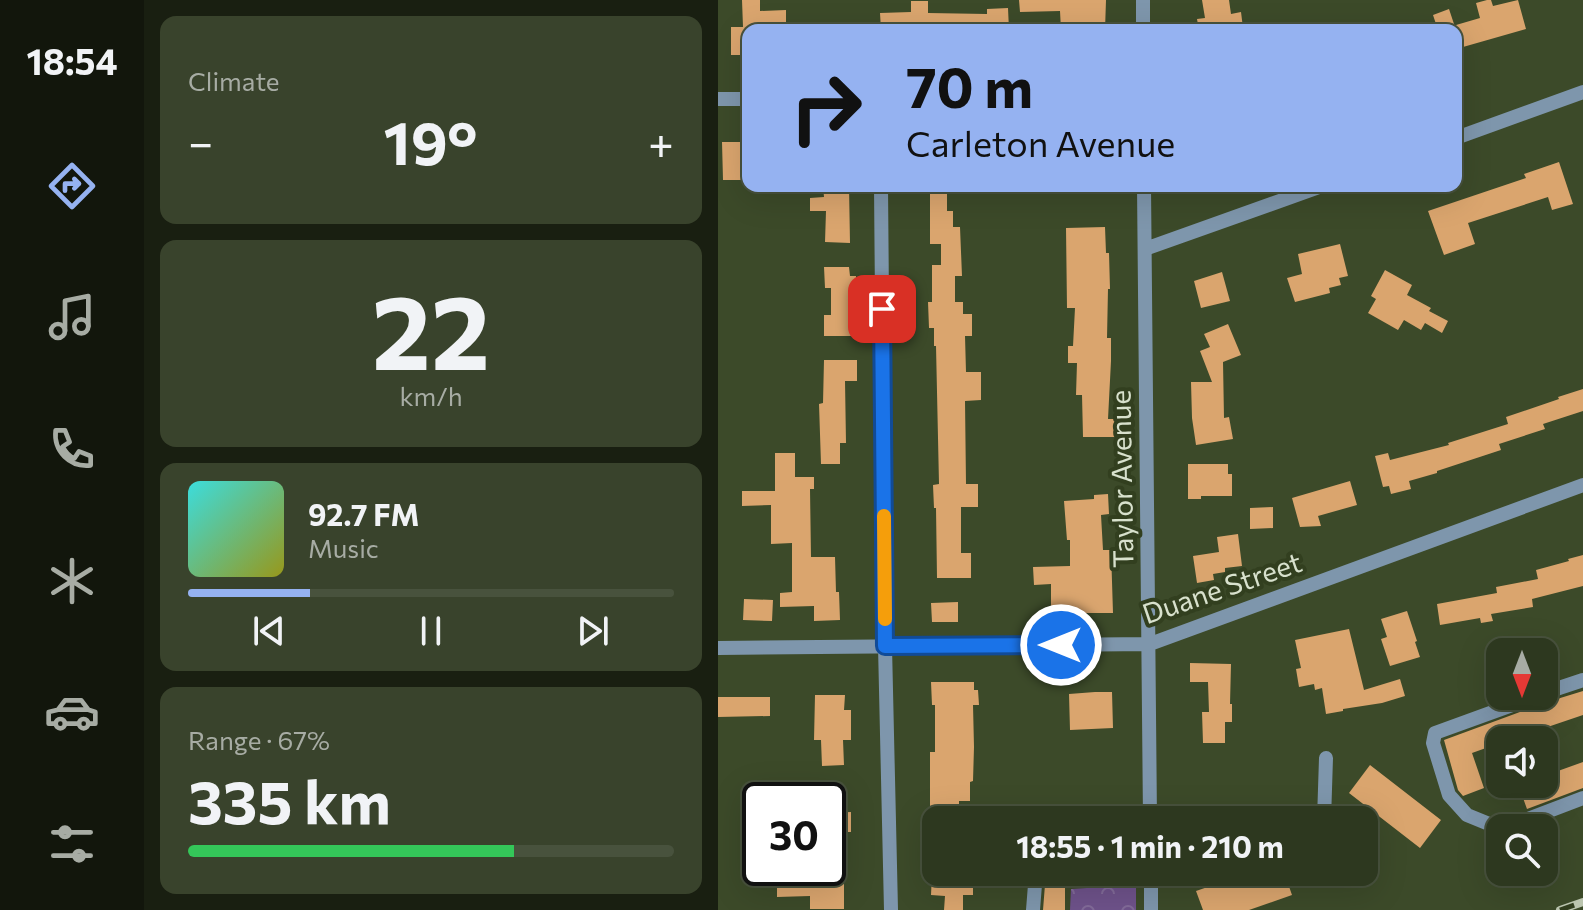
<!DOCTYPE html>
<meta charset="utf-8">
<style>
body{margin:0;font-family:Commissioner,sans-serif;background:#39432c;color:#f1f3f6;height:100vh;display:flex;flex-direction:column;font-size:30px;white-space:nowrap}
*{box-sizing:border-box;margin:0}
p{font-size:26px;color:#a7aca4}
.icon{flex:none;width:44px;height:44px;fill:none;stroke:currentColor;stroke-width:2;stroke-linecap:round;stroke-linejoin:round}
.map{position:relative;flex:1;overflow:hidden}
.drawer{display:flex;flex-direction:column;gap:16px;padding:16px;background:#191f11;width:574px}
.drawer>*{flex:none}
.guide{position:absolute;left:24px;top:24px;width:720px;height:168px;border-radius:16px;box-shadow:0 8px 32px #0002,0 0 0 2px #48523d;background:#95b2f1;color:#111;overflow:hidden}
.needle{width:52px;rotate:180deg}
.fabs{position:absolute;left:768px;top:638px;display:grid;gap:16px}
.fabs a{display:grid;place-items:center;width:72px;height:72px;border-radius:16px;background:#2d381f;box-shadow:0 8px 32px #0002,0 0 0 2px #48523d;font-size:40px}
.speed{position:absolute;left:24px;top:782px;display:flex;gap:16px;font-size:40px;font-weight:700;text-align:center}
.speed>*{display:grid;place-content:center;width:104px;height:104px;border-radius:50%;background:#2d381f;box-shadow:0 8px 32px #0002,0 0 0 2px #48523d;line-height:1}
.speed .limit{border:4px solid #111;border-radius:12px;background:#fff;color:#111}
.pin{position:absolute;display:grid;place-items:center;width:68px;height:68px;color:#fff;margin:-34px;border-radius:16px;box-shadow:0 4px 12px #0006}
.me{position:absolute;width:88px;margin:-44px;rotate:270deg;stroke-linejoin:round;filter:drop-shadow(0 0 6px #0008)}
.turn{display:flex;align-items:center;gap:28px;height:168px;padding:0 32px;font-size:36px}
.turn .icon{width:104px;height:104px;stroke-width:2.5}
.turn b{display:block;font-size:56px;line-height:68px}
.big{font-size:60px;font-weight:700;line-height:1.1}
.drawer .card{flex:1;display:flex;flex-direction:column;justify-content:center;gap:12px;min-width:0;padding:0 28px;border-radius:16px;background:#39432c}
.drawer .dial{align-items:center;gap:0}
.dial b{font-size:104px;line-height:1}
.song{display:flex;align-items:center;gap:24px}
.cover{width:96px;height:96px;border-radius:12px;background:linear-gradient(135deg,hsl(180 70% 55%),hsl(60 70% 35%))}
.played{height:8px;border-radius:4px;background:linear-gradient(90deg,#95b2f1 25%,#48523d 25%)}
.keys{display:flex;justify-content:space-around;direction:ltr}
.heat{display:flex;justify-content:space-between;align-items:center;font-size:44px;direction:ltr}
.charge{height:12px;border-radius:6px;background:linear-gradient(90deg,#34c759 67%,#48523d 0)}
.trip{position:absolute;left:204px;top:806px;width:456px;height:80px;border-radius:16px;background:#2d381f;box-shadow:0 8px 32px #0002,0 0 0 2px #48523d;font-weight:700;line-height:80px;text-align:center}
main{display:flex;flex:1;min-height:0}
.tab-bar{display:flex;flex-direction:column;width:144px;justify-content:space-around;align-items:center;background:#12160c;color:#a7aca4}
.tab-bar .icon{width:56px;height:56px}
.tab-bar .active{color:#95b2f1}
.tab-bar b{font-size:36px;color:#f1f3f6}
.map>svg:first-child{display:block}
</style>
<main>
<nav class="tab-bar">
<b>18:54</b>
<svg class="icon active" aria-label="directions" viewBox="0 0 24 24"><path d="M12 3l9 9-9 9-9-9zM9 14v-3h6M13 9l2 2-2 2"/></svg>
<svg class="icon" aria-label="music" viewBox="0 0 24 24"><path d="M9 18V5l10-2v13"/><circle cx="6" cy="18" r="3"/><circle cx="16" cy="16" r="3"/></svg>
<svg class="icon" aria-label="phone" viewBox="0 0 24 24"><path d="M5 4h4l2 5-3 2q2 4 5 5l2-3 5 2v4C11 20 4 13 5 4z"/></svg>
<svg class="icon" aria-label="climate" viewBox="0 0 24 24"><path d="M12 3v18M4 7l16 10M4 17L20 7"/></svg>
<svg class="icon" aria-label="car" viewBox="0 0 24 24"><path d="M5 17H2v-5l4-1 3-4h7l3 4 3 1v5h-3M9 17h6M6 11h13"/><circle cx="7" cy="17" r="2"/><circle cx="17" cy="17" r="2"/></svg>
<svg class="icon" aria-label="filters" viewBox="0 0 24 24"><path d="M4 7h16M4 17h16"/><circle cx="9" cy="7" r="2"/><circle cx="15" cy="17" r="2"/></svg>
</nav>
<section class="drawer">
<div class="card"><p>Climate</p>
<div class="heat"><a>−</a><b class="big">19°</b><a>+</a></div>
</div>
<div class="card dial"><b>22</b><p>km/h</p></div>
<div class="card">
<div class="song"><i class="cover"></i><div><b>92.7 FM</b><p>Music</p></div></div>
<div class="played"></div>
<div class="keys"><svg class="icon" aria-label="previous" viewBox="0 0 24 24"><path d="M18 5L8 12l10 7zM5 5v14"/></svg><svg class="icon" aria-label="pause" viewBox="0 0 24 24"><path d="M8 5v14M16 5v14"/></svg><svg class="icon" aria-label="next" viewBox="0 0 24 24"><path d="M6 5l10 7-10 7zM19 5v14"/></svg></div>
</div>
<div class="card"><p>Range · 67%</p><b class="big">335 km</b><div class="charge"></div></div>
</section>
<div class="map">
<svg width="865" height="910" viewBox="0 0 865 910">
<defs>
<pattern id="park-crowns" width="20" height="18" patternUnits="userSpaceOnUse" patternTransform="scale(2)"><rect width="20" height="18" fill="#6e528a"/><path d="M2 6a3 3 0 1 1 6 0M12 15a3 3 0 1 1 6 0" fill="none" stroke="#826b99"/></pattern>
</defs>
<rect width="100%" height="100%" fill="#3c4a29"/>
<path fill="url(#park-crowns)" d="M 418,885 L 418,910 L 352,910 L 353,889 Z"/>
<path fill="#daa56e" d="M 24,0 L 42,0 L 42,11 L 68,10 L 68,30 L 30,30 L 30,55 L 13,55 L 13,27 L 25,27 Z
M 301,0 L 388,0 L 387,30 L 343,30 L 342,11 L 302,12 Z
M 484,0 L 511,0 L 513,14 L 523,12 L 525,28 L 481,30 L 479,19 L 487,18 Z
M 769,0 L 773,0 L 775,6 L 800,0 L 808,29 L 738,49 L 738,25 L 762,18 L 758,3 Z
M 193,1 L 210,1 L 210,13 L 269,14 L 269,9 L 290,8 L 291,30 L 163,30 L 162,13 L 193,12 Z
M 731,9 L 738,30 L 720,30 L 715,15 Z
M 4,142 L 30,142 L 30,180 L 5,180 Z
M 841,162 L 855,204 L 834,210 L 830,197 L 750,223 L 757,244 L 726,255 L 710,211 L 808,178 L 806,174 Z
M 105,186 L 131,186 L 132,243 L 107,242 L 108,211 L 92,211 L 92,198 L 106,197 Z
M 212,186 L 229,186 L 229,211 L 235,211 L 235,227 L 242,227 L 244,276 L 237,276 L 237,302 L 245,302 L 245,314 L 254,314 L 254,336 L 247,336 L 248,372 L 263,372 L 263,400 L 247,401 L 248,484 L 260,484 L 260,507 L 243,507 L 243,553 L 253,553 L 253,578 L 219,578 L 218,508 L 216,508 L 215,485 L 221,484 L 218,346 L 216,346 L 216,328 L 211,328 L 210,302 L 214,302 L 214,265 L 223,265 L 223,244 L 212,244 Z
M 387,227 L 388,253 L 391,253 L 392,289 L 390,289 L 389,338 L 393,338 L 393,361 L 390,419 L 398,419 L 398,437 L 365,437 L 364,395 L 358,395 L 359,363 L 350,363 L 350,346 L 355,346 L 357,308 L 349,308 L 348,228 Z
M 622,244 L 630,276 L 621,278 L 623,285 L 611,288 L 612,293 L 577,302 L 569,278 L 584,274 L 580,254 Z
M 106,267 L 131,267 L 132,276 L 138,276 L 138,336 L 106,336 L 106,315 L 113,315 L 113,288 L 107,288 Z
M 667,270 L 694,285 L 689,295 L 713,308 L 711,311 L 730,321 L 724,333 L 707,323 L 703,330 L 686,320 L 680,330 L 650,313 L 658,299 L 653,296 Z
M 504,272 L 512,301 L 483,308 L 476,281 Z
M 510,324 L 523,355 L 505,362 L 506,418 L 511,417 L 515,439 L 478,445 L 474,418 L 473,382 L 494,382 L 482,351 L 492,347 L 486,334 Z
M 106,360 L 139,360 L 139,381 L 127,381 L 128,443 L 122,443 L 122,464 L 103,464 L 101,404 L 105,403 Z
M 865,389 L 865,411 L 825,424 L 827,429 L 781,444 L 783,450 L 719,471 L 719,473 L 691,481 L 693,489 L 673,494 L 671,486 L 665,487 L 657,456 L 670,453 L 672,460 L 731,445 L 730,443 L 790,424 L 788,417 L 841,399 L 840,397 Z
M 57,453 L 77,453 L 77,477 L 96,477 L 96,489 L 92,489 L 93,557 L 117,557 L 118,592 L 121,592 L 122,620 L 96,621 L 96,606 L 62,607 L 62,593 L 74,592 L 74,543 L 53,544 L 53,505 L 24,506 L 24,491 L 57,491 Z
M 470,464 L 510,464 L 510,474 L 514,474 L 514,496 L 483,496 L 483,499 L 470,499 Z
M 632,481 L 639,505 L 600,516 L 603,526 L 582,527 L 574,498 Z
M 390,494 L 391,514 L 383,515 L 385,550 L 393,550 L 395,613 L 333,613 L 333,584 L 316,585 L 315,567 L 352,566 L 352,540 L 349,540 L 346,501 L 376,499 L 376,495 Z
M 555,507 L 555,528 L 532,529 L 532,508 Z
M 520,534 L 524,566 L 507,568 L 507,572 L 495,574 L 496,580 L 479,583 L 475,556 L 501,552 L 499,537 Z
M 865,555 L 865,586 L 814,599 L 815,607 L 773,614 L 775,621 L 763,623 L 762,618 L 722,625 L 719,604 L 779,593 L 778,587 L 820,579 L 818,570 L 851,561 L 850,559 Z
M 26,599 L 55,600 L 54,621 L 25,620 Z
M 240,602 L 240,622 L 214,622 L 213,603 Z
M 689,611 L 699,641 L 697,642 L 702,657 L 672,666 L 663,639 L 669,637 L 663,619 Z
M 631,629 L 646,690 L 682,679 L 687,696 L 664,703 L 625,709 L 625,711 L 608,714 L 604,688 L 597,690 L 596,684 L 581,687 L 578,669 L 583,668 L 577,640 Z
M 472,663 L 513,664 L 512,704 L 514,704 L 514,722 L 507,722 L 507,743 L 485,743 L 484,712 L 491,712 L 490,682 L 472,682 Z
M 213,682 L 256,682 L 256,690 L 260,690 L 261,705 L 255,705 L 256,747 L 255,781 L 252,782 L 252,801 L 241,801 L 241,812 L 212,812 L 212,752 L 217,752 L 217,705 L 214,705 Z
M 865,691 L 865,715 L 791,740 L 782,740 L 782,743 L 754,753 L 766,788 L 745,796 L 740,790 L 726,740 L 826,703 Z
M 377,692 L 394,692 L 395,728 L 352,730 L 351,694 Z
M 97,695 L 127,695 L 126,710 L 133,710 L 133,740 L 125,740 L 126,765 L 104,766 L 103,740 L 96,740 Z
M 0,697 L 52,697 L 52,716 L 0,717 Z
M 865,762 L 865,788 L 809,809 L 800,784 L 826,784 L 826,776 Z
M 652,765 L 723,820 L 702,848 L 631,793 Z
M 501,804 L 501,818 L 473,819 L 473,805 Z
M 133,812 L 133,832 L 110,832 L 110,813 Z
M 82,868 L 121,868 L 121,880 L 126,880 L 126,909 L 92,909 L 92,896 L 59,897 L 59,879 L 83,879 Z
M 328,872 L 395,872 L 395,883 L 347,884 L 347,910 L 325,910 Z
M 533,872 L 566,872 L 574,895 L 531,910 L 485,910 L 478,891 Z
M 214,874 L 255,876 L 255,895 L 245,895 L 245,910 L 226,910 L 227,896 L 213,895 Z"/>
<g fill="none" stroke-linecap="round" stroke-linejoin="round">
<path stroke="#7e96ac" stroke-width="14" d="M 425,0 L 425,30
M 0,99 L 30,99
M 738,138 L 865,92
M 163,186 L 167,646 L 173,910
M 426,186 L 432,820
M 427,249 L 604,186
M 0,648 L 432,644 L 865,485
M 826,693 L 865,680
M 819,696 L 717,733 L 715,743 L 731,795 L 749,815 L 776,826 L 789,827 L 865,798
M 606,820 L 608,758
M 646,843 L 648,844 L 646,845
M 433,872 L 433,910
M 315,910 L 318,872"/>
<defs>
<path id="rail" d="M 842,910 L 865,902"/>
</defs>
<use href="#rail" stroke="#bbc5af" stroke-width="8"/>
<use href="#rail" stroke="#323f1f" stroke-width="5" stroke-dasharray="15" stroke-linecap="butt"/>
</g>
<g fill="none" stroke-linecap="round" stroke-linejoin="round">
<defs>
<path id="route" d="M 164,309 L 167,646 L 343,645"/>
</defs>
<use href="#route" stroke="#114b97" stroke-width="20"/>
<use href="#route" stroke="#1a73e8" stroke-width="14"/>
<path stroke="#f59e0b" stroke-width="14" d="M 166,516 L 167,619"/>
</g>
<g text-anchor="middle" stroke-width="8" stroke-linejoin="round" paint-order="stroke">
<g font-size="28" fill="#d8e1cd" stroke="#323f1f">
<text transform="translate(404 479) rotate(-91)" y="10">Taylor Avenue</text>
<text transform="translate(504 588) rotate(-19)" y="10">Duane Street</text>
</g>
</g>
</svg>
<div class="fabs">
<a><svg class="needle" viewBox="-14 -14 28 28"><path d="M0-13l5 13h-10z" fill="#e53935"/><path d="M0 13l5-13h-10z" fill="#a7aca4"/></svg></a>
<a><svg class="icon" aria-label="sound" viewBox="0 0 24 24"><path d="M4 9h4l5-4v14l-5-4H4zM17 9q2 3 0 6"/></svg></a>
<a><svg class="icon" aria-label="search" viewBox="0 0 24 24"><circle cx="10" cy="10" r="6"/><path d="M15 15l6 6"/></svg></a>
</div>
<div class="speed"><div class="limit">30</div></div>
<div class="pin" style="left:164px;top:309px;background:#d93025"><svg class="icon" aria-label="arrive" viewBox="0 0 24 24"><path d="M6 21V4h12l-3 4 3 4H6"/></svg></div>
<svg class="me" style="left:343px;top:645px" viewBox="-20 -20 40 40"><circle r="17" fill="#1a73e8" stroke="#fff" stroke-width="3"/><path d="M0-11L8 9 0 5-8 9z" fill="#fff"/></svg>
<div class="trip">18:55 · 1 min · 210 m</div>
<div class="guide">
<div class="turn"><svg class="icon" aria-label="right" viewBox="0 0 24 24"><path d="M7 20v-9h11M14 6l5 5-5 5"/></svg><div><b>70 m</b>Carleton Avenue</div></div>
</div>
</div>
</main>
